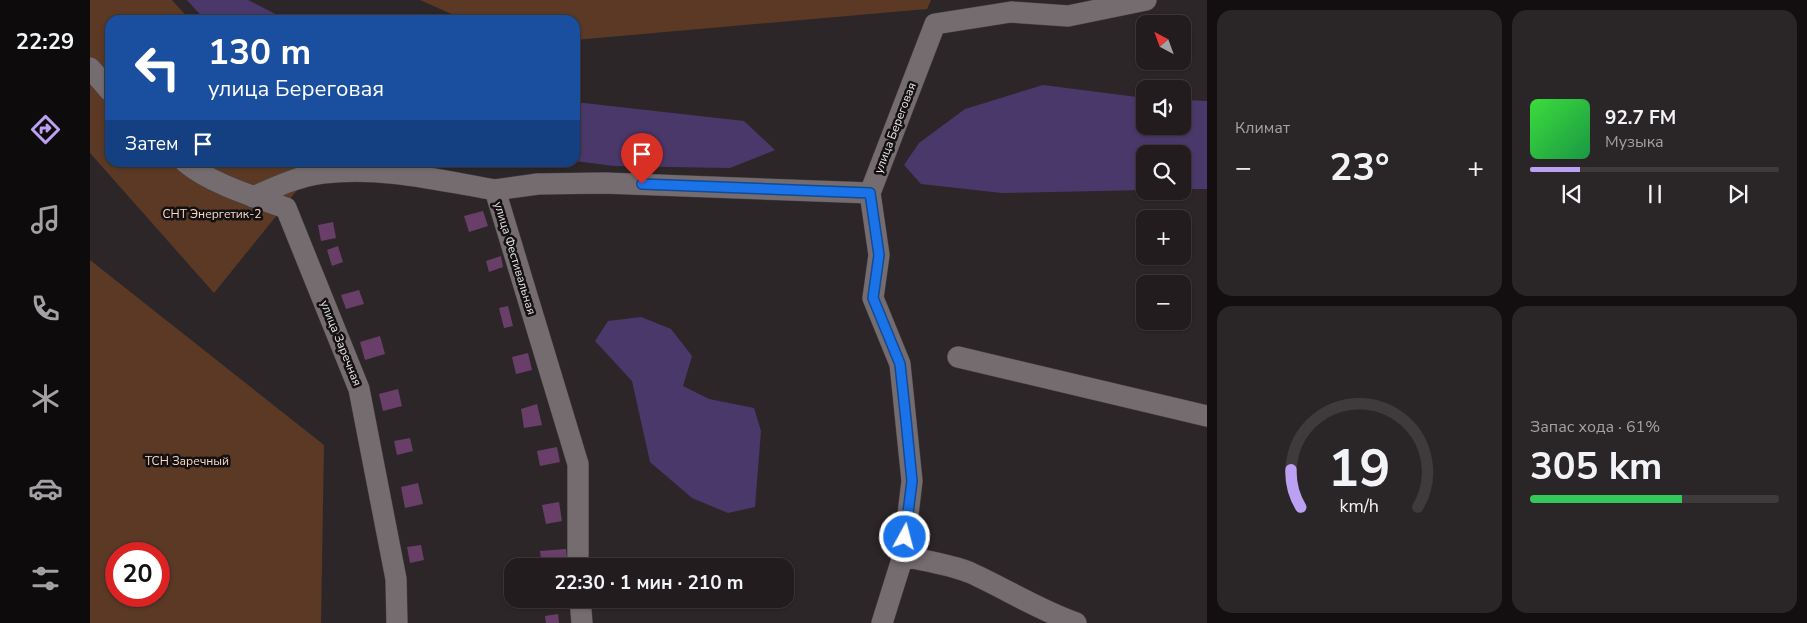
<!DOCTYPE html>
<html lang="ru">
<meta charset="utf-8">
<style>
body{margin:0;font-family:"Nunito Sans",sans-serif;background:#2a2527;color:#f1f3f6;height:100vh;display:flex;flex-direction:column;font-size:19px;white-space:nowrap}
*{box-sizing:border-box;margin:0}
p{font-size:16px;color:#a2a1a4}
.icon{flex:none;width:28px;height:28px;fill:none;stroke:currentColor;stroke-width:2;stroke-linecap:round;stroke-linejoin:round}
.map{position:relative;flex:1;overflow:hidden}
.details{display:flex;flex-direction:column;gap:10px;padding:10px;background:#130f10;width:600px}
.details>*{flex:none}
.banner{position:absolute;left:15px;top:15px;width:475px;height:152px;border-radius:15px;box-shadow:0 1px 4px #0004,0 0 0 1px #3f3a3c;background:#1a4fa0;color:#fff;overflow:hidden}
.needle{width:32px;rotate:319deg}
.buttons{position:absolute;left:1046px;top:15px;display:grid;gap:10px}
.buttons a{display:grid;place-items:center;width:55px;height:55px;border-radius:10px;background:#221c1e;box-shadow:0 1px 4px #0004,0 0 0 1px #3f3a3c;font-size:25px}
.speed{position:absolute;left:15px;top:542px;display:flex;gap:10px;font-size:25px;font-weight:700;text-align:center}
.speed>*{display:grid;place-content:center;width:65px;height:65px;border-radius:50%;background:#221c1e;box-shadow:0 1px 4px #0004,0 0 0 1px #3f3a3c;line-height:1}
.speed .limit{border:8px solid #d22;background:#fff;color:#111}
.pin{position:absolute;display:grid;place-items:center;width:42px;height:42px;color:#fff;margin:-51px -21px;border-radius:50% 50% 50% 0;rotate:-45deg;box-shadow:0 0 5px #0007}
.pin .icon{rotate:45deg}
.me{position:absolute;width:55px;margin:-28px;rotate:7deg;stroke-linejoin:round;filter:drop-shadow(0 0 4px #0008)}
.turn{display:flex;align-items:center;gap:18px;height:105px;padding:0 20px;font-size:22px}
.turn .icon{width:65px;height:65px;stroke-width:2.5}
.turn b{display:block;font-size:35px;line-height:42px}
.then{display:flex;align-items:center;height:48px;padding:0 20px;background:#0003;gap:10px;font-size:19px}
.big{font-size:38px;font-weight:700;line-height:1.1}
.details .tile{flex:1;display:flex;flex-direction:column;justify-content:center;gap:8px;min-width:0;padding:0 18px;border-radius:15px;background:#2a2527}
.details .dial{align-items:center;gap:0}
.dial svg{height:130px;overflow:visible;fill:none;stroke:#3f3a3c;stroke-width:7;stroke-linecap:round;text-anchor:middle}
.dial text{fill:#f1f3f6;stroke:none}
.song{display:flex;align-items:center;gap:15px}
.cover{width:60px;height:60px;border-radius:8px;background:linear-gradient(135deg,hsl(120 70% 55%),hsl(140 70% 35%))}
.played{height:5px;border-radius:2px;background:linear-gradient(90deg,#bca0f2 20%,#3f3a3c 20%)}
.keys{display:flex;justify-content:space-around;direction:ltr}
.heat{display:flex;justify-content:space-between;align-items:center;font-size:28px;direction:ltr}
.charge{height:8px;border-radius:4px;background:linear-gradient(90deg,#34c759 61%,#3f3a3c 0)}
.details .tiles{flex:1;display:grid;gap:10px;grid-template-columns:repeat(2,1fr)}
.trip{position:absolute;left:414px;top:558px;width:290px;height:50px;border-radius:15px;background:#221c1e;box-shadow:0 1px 4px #0004,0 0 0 1px #3f3a3c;font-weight:700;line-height:50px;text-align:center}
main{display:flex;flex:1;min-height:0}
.tabs{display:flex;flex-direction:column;width:90px;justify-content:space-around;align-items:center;background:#0e0b0c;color:#a2a1a4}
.tabs .icon{width:35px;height:35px}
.tabs .active{color:#bca0f2}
.tabs b{font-size:22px;color:#f1f3f6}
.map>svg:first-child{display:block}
</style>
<main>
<nav class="tabs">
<b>22:29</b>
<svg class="icon active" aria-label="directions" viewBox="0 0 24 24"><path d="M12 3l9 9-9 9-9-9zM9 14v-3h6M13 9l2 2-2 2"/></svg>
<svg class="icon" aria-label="music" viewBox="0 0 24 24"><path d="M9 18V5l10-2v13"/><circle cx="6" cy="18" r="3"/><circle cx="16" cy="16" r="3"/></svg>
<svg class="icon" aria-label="phone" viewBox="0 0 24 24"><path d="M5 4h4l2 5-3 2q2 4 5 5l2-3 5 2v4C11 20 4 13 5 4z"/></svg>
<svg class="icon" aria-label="climate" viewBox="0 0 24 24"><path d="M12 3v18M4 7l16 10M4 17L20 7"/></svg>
<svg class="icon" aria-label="car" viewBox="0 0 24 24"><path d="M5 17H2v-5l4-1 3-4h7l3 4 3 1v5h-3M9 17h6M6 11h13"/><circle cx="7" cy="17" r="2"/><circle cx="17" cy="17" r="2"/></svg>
<svg class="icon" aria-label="filters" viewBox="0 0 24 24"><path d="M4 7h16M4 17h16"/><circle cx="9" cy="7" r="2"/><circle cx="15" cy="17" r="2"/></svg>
</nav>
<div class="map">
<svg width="1117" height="623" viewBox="0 0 1117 623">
<rect width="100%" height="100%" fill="#2d2628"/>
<path fill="#5b3924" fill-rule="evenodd" d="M 0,0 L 82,0 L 100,20 L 20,20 L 20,162 L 229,163 L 124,293 L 0,153 Z
M 330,0 L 841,0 L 837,9 L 485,40 L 485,20 L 375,20 Z
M 0,260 L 234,445 L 231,623 L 0,623 ZM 26,554 L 69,554 L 69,596 L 26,596 Z"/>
<path fill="#4a386a" d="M 97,0 L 158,0 L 197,20 L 115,20 Z
M 953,85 L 1055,98 L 1055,126 L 1092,126 L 1093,100 L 1117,101 L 1117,189 L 1093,189 L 1092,154 L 1055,154 L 1055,190 L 912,193 L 831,184 L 814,165 L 829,143 L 875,109 Z
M 485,102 L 654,121 L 685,150 L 640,168 L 524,166 L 485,161 Z
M 551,317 L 581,329 L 602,356 L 593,386 L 619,399 L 664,408 L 671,431 L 665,507 L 638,513 L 602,498 L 560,462 L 542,381 L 505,341 L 518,321 Z"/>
<path fill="#693f69" d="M 393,211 L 398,226 L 379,232 L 374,216 Z
M 243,222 L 246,238 L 231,241 L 228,225 Z
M 248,246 L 253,262 L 242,266 L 237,250 Z
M 411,256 L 413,267 L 399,272 L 396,261 Z
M 269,290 L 274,304 L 256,309 L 251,295 Z
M 418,306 L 423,326 L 414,328 L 409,308 Z
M 290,336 L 295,354 L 275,360 L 270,342 Z
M 438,353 L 442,370 L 426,374 L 422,357 Z
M 308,389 L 312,406 L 293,411 L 289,394 Z
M 447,404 L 452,425 L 434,428 L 431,409 Z
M 320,438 L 323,451 L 307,455 L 304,441 Z
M 467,447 L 470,462 L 450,466 L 447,451 Z
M 328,483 L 333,504 L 315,508 L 311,487 Z
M 469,502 L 472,521 L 456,524 L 452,505 Z
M 331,545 L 334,560 L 320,563 L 317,547 Z
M 476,549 L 478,566 L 452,566 L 450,551 Z
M 468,614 L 469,623 L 456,623 L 455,616 Z"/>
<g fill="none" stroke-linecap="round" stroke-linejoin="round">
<defs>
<path id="minor" d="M 0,68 L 20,91
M 95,162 C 121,184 165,197 196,208 L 269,389 L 306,579 L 307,623
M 405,190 L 448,184 L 514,183 L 780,193 L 845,24 L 921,12 L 978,16 L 1056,0
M 780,193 L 789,255 L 783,298 L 810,364 L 822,481 L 813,556 L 792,623
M 163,197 C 185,187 209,176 233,173 C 291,166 348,180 405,190 L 488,464 L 488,566
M 868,357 L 1117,416
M 809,569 L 813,556 C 835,561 860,564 881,573 C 916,589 949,610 986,623
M 490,599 L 492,623"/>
</defs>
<use href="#minor" stroke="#484244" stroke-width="22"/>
<use href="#minor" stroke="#756c6f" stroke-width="21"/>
</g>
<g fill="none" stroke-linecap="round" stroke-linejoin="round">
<defs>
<path id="route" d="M 552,184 L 780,193 L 789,255 L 783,298 L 810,364 L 816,420 L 822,481 L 815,537"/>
</defs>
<use href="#route" stroke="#114b97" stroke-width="12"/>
<use href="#route" stroke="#1a73e8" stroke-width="9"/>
</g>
<g text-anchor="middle" stroke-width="5" stroke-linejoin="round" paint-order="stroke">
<g font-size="12" fill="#e8e3e4" stroke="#131011">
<text transform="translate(805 128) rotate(-69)" y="4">улица Береговая</text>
<text transform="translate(425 258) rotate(73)" y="4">улица Фестивальная</text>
<text transform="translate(251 343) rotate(68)" y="4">улица Заречная</text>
</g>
<g font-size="12" fill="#f9d7c5" stroke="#131011">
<text x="122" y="218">СНТ Энергетик-2</text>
<text x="97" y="465">ТСН Заречный</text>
</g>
</g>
</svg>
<div class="buttons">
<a><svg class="needle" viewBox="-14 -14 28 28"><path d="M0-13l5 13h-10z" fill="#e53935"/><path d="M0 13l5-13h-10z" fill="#a2a1a4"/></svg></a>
<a><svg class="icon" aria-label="sound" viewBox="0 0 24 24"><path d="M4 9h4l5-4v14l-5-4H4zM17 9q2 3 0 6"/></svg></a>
<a><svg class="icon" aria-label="search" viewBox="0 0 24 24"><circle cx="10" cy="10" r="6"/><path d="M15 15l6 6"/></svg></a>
<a>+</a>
<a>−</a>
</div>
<div class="speed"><div class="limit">20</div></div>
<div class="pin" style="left:552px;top:184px;background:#d93025"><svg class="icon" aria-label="arrive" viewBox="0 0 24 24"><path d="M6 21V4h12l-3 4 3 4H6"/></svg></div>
<svg class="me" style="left:815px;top:537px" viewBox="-20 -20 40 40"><circle r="17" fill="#1a73e8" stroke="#fff" stroke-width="3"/><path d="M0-11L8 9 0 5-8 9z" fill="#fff"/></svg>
<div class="trip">22:30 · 1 мин · 210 m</div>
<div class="banner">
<div class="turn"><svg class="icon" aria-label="left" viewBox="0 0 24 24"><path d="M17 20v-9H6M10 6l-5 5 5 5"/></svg><div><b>130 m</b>улица Береговая</div></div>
<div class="then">Затем<svg class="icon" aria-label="arrive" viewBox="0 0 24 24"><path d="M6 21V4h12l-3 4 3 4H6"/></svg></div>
</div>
</div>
<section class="details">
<div class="tiles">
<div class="tile"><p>Климат</p>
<div class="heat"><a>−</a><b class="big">23°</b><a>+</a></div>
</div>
<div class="tile">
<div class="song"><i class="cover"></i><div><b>92.7 FM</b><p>Музыка</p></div></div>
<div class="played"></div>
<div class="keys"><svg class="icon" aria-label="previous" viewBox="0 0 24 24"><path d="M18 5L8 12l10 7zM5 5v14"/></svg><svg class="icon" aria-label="pause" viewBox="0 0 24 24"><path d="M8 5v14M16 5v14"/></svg><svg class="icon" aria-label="next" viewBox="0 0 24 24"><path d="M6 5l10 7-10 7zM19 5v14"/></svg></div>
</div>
<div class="tile dial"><svg viewBox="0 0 100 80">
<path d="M14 69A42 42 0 1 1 86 69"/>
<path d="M14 69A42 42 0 0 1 8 46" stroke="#bca0f2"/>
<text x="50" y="56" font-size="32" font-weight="700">19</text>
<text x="50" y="72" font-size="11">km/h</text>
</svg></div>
<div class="tile"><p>Запас хода · 61%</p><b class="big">305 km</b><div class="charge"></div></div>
</div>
</section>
</main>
